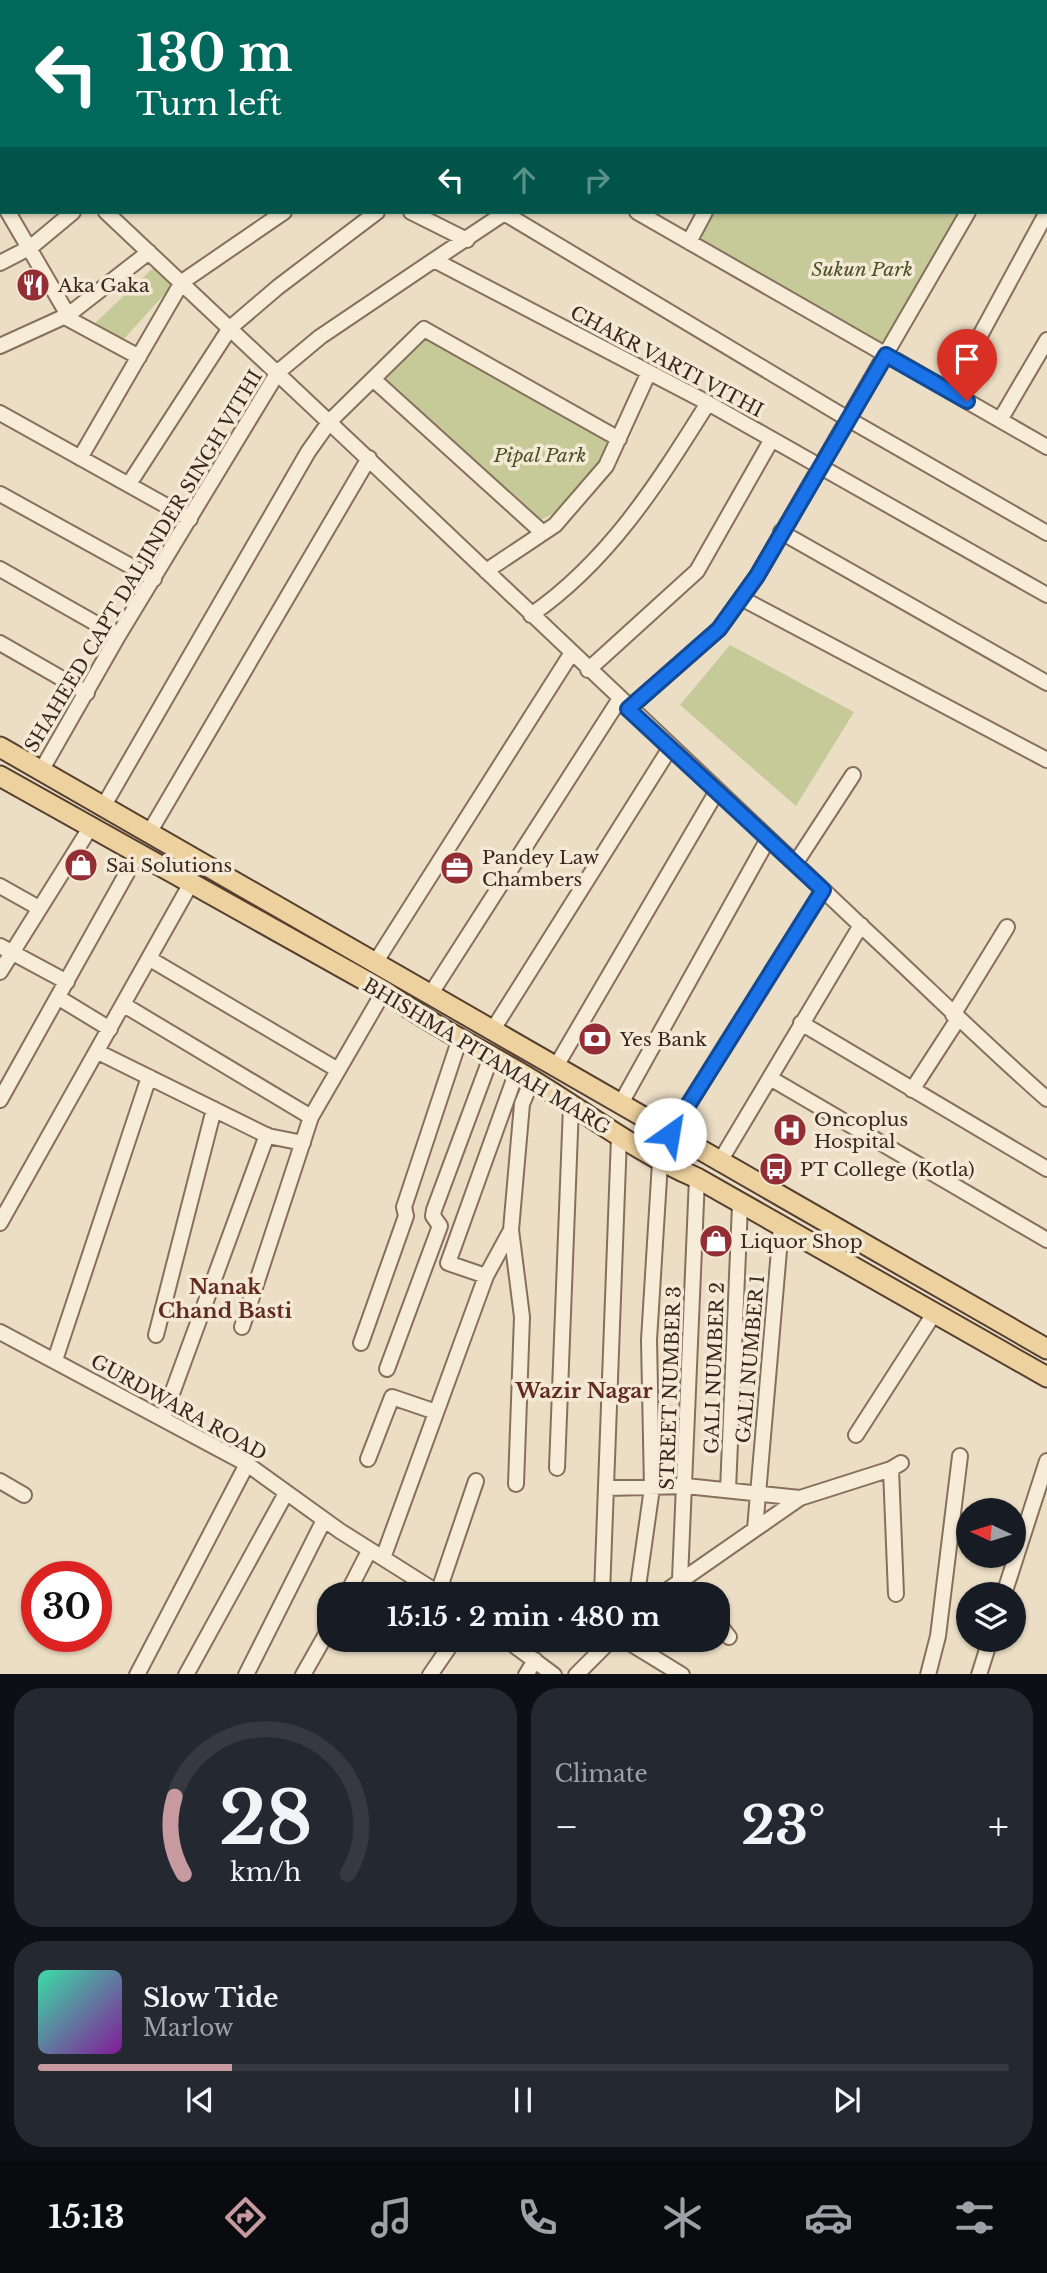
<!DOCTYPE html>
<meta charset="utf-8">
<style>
body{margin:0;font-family:"Libre Baskerville",serif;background:#242831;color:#f1f3f6;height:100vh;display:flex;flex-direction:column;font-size:26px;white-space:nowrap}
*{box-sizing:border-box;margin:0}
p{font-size:23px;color:#9ea1a6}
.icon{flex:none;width:38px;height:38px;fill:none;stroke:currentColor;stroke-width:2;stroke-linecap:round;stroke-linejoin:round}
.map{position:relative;height:1674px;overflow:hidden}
.drawer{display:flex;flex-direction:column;gap:14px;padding:14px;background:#0d0f14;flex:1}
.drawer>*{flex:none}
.banner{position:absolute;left:0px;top:0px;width:1048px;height:214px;box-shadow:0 2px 5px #0004;background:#00695c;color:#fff;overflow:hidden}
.needle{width:46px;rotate:274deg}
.tools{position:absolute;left:956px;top:1498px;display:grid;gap:14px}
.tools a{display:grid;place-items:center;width:70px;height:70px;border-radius:50%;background:#171b24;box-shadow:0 2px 5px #0004;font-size:35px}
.speed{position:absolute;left:21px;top:1561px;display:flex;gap:14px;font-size:35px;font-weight:700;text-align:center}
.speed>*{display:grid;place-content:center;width:91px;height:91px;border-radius:50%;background:#171b24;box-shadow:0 2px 5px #0004;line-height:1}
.speed .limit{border:10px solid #d22;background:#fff;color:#111}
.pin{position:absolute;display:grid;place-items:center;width:60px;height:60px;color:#fff;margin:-72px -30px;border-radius:50% 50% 50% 0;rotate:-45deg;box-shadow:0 0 7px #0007}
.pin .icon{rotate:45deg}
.me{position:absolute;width:77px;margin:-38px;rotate:32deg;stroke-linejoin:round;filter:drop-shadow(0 0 5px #0008)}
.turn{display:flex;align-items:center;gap:24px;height:147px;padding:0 21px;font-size:32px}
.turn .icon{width:91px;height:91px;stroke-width:2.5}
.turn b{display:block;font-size:49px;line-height:60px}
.lanes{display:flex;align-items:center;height:66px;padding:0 21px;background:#0003;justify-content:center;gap:35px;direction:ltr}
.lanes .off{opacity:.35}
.big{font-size:52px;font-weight:700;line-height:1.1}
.drawer .tile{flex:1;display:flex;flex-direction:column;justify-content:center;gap:10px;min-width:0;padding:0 24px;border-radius:28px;background:#242831}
.drawer .dial{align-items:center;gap:0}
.dial svg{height:182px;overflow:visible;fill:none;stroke:#363941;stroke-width:7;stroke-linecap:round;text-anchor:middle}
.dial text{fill:#f1f3f6;stroke:none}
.song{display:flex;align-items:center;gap:21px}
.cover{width:84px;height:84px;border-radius:10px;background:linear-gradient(135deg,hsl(160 70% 55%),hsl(290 70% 35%))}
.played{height:7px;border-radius:4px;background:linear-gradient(90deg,#c69a9f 20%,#363941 20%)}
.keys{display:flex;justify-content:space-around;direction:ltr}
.heat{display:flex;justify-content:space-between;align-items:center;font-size:38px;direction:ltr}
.drawer .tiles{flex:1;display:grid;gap:14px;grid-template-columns:1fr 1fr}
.tile:last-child{grid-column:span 2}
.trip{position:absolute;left:317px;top:1582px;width:413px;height:70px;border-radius:28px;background:#171b24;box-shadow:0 2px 5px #0004;font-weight:700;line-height:70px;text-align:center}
.menu{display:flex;height:112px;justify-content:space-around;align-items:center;background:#090b0e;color:#9ea1a6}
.menu .icon{width:49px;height:49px}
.menu .active{color:#c69a9f}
.menu b{font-size:32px;color:#f1f3f6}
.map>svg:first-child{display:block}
</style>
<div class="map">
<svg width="1047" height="1675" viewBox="0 0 1047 1675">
<rect width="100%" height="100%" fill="#ecdec5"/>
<path fill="#c6ca99" d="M 0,0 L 35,0 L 2,2 L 0,91 Z
M 710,212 L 959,212 L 884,346 L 695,239 Z
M 153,268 L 173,285 L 122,341 L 92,326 Z
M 427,335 L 610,439 C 595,472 575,505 540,520 L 429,418 L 380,378 Z
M 730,645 L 854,712 L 796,806 L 680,705 Z"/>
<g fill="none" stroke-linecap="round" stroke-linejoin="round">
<defs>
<path id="minor" d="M 319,0 L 323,2
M 438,0 L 441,2
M 686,0 L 689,2
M 813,0 L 816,2
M 933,0 L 936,2
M 43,2 L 43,0
M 297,2 L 299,0
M 576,2 L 577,0
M 664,2 L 665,0
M 1011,2 L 1012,0
M 1046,72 L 1047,72
M 0,103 L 2,100
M 0,114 L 2,115
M 0,200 L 2,202
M 8,212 L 68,315
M 106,212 C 358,447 605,686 857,922 C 921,981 982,1042 1047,1099
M 411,212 L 467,240
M 637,212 L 1047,447
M 504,213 L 848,419 L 1047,533
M 689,242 L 705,212
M 434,260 L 506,212
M 0,263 L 31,247 L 73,212
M 65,317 L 139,357
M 0,346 L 68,315 L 149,252
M 373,379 L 543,533
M 950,391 L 1047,212
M 0,413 L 190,519
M 1000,420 L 1047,340
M 80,458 L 182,282 L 284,212
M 129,484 L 230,328 L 278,287 L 377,212
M 0,494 L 154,579
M 781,532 L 1047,683
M 0,569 L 118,636
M 486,571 L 555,525 L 606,466 L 649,372
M 741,598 L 1047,760
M 531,615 C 610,560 657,484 708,403
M 0,643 L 87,693
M 588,670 L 697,571 L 772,439
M 628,709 L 719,629 L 757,576 L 968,212
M 41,771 L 118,636 L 278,372 L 320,337 L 434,260 L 708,403 L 1047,595
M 103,807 L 308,452 L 330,421 L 424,329 L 619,439
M 149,833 L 369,458
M 795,864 L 853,775
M 0,886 L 39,908
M 0,946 L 67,982
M 150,959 L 338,1070
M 375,963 L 571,654
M 0,972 L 90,828
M 430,995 L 619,700
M 59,998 L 110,1029
M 124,1005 L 311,1117
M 953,1015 L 1007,927
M 801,1023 L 1047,1169
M 492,1031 L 670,748
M 98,1052 L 268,1136 L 303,1143
M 555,1068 L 717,791
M 770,1078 L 1047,1240
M 912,1090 L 958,1019
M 0,1100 L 137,855
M 620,1105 L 768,839
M 670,1134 L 823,890
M 719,1163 L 861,925
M 0,1223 L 190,885
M 486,1276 L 448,1263 L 517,1071
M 242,1327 L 311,1117 L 384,991
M 0,1332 L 247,1464 L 340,1531 L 440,1594
M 156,1335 L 214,1109
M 361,1343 L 406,1216 L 404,1207 L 459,1041
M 55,1360 L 149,1077
M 387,1369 L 440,1226 L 433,1216 L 434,1210 L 491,1057
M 163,1418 L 267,1135
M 856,1435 L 935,1312
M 368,1459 L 392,1397 L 436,1412
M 557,1468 L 571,1106
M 891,1469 L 896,1594
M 0,1481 L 24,1495
M 516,1484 L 522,1317 L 511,1230 L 522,1104 L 532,1080
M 607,1488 L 686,1486 L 800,1498
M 728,1490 L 740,1205
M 755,1529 L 781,1227
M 383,1558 L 486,1276 L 511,1230
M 438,1593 L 476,1481
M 347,1594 L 369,1551
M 602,1594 L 619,1137
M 637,1594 L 652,1488 L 649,1340 L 660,1162
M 662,1594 L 800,1498 L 891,1469 L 901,1463
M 693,1594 L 680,1579 L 697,1178
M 1004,1594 L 1047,1461
M 718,1623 L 729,1637
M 507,1640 L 554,1675
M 625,1640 L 682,1675
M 137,1675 L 247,1464
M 186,1675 L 286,1493
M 246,1675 L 324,1520
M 303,1675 L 329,1629
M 430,1675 L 454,1640
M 526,1675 L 535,1660
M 576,1675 L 611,1640
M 928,1675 L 938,1636 L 960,1456
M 979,1675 L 990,1640"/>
<path id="major" d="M 0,747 L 1047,1349
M 0,776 L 384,991 C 427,1022 472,1045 517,1071 C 578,1106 632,1150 697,1178 L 1047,1377"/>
</defs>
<use href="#minor" stroke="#86705c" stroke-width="18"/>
<use href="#major" stroke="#543f30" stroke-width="23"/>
<use href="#minor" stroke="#f7ecd8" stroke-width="14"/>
<use href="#major" stroke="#edd19e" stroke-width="19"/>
</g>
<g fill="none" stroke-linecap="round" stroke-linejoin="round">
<defs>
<path id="route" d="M 670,1134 L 823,890 L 628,709 L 719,629 L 757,576 L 886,355 L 967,401"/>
</defs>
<use href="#route" stroke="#114b97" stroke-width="18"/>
<use href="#route" stroke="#1a73e8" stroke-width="12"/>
</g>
<defs>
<symbol id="restaurant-disc" viewBox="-11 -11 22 22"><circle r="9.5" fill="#922e34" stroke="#f4e9d4"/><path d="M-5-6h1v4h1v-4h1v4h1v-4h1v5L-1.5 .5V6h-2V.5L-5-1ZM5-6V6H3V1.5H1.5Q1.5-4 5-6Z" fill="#fff"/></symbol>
<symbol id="shop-disc" viewBox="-11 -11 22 22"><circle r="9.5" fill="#922e34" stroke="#f4e9d4"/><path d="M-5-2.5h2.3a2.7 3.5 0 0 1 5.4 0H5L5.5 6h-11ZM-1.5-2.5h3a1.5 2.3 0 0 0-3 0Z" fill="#fff"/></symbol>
<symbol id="office-disc" viewBox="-11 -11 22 22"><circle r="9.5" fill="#922e34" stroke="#f4e9d4"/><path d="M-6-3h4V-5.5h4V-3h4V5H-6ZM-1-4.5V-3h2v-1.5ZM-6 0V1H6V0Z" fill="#fff"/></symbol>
<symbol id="bank-disc" viewBox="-11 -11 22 22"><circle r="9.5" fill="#922e34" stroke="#f4e9d4"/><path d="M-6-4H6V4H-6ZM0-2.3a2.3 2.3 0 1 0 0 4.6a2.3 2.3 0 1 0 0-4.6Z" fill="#fff"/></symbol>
<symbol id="hospital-disc" viewBox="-11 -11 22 22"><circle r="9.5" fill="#922e34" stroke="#f4e9d4"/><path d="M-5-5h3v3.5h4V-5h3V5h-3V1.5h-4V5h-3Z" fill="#fff"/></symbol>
<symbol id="bus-disc" viewBox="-11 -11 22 22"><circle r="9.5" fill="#922e34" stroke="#f4e9d4"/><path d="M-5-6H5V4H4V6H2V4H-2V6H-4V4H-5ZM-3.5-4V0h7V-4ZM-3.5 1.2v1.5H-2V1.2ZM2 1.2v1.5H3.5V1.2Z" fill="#fff"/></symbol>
</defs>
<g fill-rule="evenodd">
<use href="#restaurant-disc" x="14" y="266" width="38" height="38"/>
<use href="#shop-disc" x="62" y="846" width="38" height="38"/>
<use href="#office-disc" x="438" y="849" width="38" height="38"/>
<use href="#bank-disc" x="576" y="1020" width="38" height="38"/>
<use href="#hospital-disc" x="771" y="1111" width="38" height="38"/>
<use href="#bus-disc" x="757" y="1150" width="38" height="38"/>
<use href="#shop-disc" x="697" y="1222" width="38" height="38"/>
</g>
<g text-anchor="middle" stroke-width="7" stroke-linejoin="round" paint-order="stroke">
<g font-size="19" font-style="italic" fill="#495226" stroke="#f4e9d4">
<text x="862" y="276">Sukun Park</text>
<text x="540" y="462">Pipal Park</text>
</g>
<g font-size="19" fill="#37291f" stroke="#f4e9d4" text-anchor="start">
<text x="58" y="292">Aka Gaka</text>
<text x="482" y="864">Pandey Law<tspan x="482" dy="22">Chambers</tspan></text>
<text x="106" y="872">Sai Solutions</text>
<text x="620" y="1046">Yes Bank</text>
<text x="814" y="1126">Oncoplus<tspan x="814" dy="22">Hospital</tspan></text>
<text x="800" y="1176">PT College (Kotla)</text>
<text x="740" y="1248">Liquor Shop</text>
</g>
<g font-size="19" fill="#37291f" stroke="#f4e9d4">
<text transform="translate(667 361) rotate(28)" y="7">CHAKR VARTI VITHI</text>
<text transform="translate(143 561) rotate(-59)" y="7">SHAHEED CAPT DALJINDER SINGH VITHI</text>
<text transform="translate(487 1056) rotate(31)" y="7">BHISHMA PITAMAH MARG</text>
<text transform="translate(750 1359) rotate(-85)" y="7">GALI NUMBER 1</text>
<text transform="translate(714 1368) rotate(-88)" y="7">GALI NUMBER 2</text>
<text transform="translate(670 1388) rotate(-88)" y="7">STREET NUMBER 3</text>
<text transform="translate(179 1407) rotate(29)" y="7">GURDWARA ROAD</text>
</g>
<g font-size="21" font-weight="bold" fill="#612b20" stroke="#f4e9d4">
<text x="225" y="1294">Nanak<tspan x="225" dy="24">Chand Basti</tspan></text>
<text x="584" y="1398">Wazir Nagar</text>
</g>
</g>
</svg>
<div class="tools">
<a><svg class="needle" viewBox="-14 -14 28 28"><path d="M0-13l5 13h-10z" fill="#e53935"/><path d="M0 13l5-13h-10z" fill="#9ea1a6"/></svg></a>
<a><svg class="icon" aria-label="layers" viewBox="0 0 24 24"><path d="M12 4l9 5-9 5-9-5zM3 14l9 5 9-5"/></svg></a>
</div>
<div class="speed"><div class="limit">30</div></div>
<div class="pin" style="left:967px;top:401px;background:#d93025"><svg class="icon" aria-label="arrive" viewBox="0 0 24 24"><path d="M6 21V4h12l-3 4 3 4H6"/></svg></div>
<svg class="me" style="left:670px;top:1134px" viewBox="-20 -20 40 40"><circle r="19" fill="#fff"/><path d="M0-13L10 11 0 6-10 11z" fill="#1a73e8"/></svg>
<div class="trip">15:15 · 2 min · 480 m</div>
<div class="banner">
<div class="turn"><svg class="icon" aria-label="left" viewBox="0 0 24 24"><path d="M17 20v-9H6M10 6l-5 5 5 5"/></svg><div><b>130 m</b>Turn left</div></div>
<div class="lanes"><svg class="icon" aria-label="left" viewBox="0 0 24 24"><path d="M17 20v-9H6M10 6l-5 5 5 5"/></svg><svg class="icon off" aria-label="ahead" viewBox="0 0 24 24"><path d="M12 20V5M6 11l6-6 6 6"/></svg><svg class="icon off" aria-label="right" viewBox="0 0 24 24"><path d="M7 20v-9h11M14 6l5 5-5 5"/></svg></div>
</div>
</div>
<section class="drawer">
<div class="tiles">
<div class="tile dial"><svg viewBox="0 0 100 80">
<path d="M14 69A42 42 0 1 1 86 69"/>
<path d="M14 69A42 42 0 0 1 10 35" stroke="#c69a9f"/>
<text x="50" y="56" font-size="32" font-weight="700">28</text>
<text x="50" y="72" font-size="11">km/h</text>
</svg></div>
<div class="tile"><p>Climate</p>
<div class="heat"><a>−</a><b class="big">23°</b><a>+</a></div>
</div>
<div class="tile">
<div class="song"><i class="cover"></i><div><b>Slow Tide</b><p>Marlow</p></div></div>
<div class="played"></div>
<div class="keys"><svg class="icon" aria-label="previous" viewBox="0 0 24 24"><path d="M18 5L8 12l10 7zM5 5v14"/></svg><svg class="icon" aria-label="pause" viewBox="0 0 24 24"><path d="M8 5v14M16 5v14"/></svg><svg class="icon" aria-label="next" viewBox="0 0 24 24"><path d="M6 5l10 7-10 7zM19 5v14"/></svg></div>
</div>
</div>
</section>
<nav class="menu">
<b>15:13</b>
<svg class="icon active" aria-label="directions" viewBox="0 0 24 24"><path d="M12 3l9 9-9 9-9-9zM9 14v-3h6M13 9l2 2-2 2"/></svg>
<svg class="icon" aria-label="music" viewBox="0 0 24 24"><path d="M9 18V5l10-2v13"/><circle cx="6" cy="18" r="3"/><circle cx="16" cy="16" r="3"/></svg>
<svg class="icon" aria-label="phone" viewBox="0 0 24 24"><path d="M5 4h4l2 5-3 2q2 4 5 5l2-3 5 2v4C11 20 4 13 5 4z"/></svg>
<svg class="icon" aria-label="climate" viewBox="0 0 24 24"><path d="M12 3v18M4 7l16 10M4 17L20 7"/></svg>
<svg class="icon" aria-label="car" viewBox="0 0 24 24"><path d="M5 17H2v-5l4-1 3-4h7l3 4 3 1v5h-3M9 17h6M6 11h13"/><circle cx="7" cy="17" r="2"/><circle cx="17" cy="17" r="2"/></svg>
<svg class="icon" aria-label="filters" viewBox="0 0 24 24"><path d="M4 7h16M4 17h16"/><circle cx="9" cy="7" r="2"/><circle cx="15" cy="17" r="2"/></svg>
</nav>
